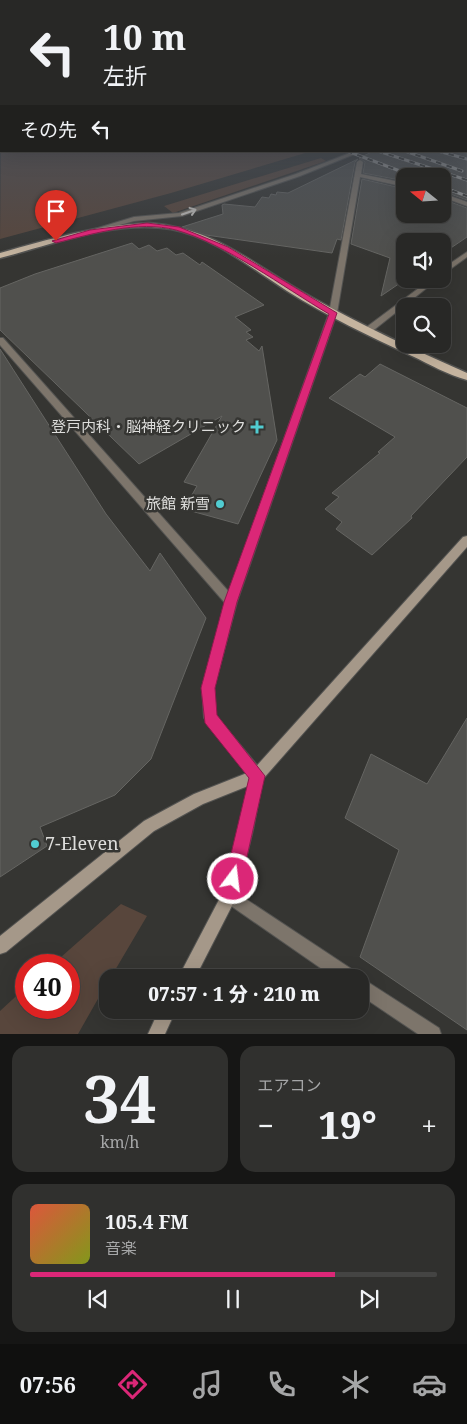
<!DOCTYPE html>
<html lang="ja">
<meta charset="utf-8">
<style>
body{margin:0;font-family:"Noto Serif","Noto Sans JP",serif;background:#30302e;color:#f1f3f6;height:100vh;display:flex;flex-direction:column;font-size:19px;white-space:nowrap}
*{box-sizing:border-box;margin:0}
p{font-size:16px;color:#a5a6a7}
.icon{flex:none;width:28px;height:28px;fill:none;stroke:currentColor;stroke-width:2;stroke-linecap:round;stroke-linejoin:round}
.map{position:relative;height:1034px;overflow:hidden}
.sheet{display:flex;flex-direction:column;gap:12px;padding:12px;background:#161615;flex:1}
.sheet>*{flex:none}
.banner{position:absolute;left:0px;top:0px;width:468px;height:152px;box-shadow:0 5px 20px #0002,0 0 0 1px #444443;background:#282826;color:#f1f3f6;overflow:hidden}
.needle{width:32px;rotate:288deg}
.controls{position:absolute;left:396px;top:168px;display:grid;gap:10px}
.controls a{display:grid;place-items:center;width:55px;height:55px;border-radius:10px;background:#282826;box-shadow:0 5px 20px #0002,0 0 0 1px #444443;font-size:25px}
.speed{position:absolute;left:15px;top:954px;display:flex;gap:10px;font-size:25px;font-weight:700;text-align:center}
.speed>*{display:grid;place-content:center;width:65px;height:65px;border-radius:50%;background:#282826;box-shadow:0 5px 20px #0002,0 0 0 1px #444443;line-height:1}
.speed .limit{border:8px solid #d22;background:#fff;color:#111}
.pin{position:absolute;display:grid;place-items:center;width:42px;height:42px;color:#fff;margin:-51px -21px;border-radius:50% 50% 50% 0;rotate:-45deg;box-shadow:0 0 5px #0007}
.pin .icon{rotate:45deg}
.me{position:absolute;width:55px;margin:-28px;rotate:15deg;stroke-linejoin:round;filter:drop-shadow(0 0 4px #0008)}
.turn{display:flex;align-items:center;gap:18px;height:105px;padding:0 20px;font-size:22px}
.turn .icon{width:65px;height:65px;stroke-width:2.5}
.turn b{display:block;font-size:35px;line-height:42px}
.then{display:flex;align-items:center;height:48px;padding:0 20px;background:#0003;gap:10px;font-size:19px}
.big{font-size:38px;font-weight:800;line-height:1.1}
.sheet .tile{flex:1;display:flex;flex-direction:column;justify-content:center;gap:8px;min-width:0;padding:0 18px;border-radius:15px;background:#30302e}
.sheet .dial{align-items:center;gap:0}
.dial b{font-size:65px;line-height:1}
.song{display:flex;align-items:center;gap:15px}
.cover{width:60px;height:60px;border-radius:8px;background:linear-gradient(135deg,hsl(10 70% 55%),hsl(70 70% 35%))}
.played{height:5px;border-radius:2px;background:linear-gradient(90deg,#db2777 75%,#444443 75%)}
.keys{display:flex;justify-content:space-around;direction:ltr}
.heat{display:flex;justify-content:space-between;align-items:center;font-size:28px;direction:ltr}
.sheet .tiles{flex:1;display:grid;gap:12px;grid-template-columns:1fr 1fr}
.tile:last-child{grid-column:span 2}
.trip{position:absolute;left:99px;top:969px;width:270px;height:50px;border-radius:15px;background:#282826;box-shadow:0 5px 20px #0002,0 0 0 1px #444443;font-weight:800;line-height:50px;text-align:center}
.tab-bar{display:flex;height:80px;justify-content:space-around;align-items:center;background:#10100f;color:#a5a6a7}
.tab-bar .icon{width:35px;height:35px}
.tab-bar .selected{color:#db2777}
.tab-bar b{font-size:22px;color:#f1f3f6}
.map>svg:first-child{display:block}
</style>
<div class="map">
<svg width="467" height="1034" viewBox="0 0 467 1034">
<rect width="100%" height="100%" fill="#353532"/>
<path fill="#58463c" d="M 1,144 L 1,151 L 312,151 L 171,193 L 0,239 Z
M 321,158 L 326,161 L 173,213 L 164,206 Z
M 121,904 L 147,916 L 111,977 L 108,978 L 107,983 L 78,1034 L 0,1034 L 0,1011 L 26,987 L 26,1008 L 69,1008 L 69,965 L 52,965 Z"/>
<path fill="#50504d" stroke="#656562" d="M 374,151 L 467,151 L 467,200 L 442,191 L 442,176 L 405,176 L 405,181 L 363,173 L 365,162 L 359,158 Z
M 358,159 L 355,162 L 341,240 L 337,239 L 332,253 L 206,235 L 182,227 L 223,214 L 222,205 L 224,204 L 255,207 L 262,197 L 269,198 L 271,194 L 276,195 L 277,192 L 288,193 Z
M 362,179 L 405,189 L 405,214 L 442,214 L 442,199 L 467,208 L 467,237 L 442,254 L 442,241 L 405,241 L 406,279 L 381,296 L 390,258 L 351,244 Z
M 132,243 L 139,249 L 149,245 L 157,251 L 167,248 L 176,255 L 183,253 L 200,265 L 202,262 L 264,305 L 235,317 L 251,330 L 246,332 L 253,337 L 246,340 L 259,351 L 262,346 L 277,440 L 238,524 L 184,509 L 197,486 L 184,482 L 222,416 L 139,464 L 0,330 L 0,288 L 35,274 Z
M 0,349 L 106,514 L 150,571 L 160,553 L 206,618 L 151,759 L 115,795 L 40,827 L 47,846 L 0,877 Z
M 380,364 L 467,408 L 467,457 L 411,516 L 412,518 L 372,555 L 336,529 L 342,522 L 325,509 L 339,497 L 332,493 L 380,453 L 378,452 L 395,437 L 329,398 L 360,374 L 365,377 Z
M 467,718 L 467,1030 L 360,957 L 399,850 L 345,818 L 371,754 L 427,784 Z"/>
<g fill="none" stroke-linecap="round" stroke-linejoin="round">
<defs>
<path id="street" d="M 355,151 L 362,151 L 300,176 L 182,216 L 134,221 L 91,233 L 88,231 L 134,217 L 179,213 L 296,174 Z
M 360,160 L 363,162 L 361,174 L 405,183 L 405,187 L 360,177 L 337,313 L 237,602 L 214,688 L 216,716 L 262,771 L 264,776 L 262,781 L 257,783 L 252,781 L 204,718 L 202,688 L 225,603 L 0,345 L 0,338 L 3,338 L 229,592 L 329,313 L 357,162 Z
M 442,193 L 467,202 L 467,206 L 442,197 Z
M 467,252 L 467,257 L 442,275 L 442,269 Z
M 431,279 L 438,279 L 370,333 L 364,333 L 364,329 Z
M 229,888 L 356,972 L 358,978 L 335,978 L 224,901 L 221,896 L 224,891 Z
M 360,977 L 439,1028 L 441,1034 L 418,1034 L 360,995 L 360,978 L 359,978 Z"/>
<path id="secondary" d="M 467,536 L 467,547 L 263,779 L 253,830 L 237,896 L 195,978 L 178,978 L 222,894 L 239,830 L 248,786 L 203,804 L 154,831 L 6,952 L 0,954 L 0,936 L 144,821 L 194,794 L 252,771 L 463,537 Z
M 159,1010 L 176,1010 L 165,1034 L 148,1034 Z"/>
<path id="primary" d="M 149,223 C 218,228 255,267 313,298 C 363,326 415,350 467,373 L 467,380 C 448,375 429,364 412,356 C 369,336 327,316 287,291 C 251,268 214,237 171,229 C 113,220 55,244 0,258 L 0,253 C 49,239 97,225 149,223 Z"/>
</defs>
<use href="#street" stroke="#535351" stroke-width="2"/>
<use href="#secondary" stroke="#535351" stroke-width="2"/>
<use href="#primary" stroke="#535351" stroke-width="3"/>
<use href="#street" fill="#7d756b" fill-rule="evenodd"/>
<use href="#secondary" fill="#a59889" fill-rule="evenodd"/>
<use href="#primary" fill="#c5b49f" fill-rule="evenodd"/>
<defs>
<path id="rail" d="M 347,151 L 413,176
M 378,151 L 467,180
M 405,151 L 462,171
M 438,151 L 467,159
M 442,187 L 467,196"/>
</defs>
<use href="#rail" stroke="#a5a5a3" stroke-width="3"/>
<use href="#rail" stroke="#353532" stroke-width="2" stroke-dasharray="5.5" stroke-linecap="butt"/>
</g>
<defs><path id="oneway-shaft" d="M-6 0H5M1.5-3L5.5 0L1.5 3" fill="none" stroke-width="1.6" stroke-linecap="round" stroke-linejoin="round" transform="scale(1.25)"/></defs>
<use stroke="#c6c4c0" href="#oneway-shaft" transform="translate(189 212) rotate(-19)"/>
<linearGradient id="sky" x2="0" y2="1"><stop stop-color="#1d1d1c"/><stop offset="0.44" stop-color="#4b515a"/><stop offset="1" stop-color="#4b515a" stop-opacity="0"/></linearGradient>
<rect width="467" height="257" fill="url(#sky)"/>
<path fill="#db2777" stroke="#8e194d" d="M 147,223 L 179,227 L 228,247 L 337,313 L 237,602 L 215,688 L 217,715 L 265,776 L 242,879 L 239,885 L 233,888 L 227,885 L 225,879 L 249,778 L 205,723 L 201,688 L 224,602 L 329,314 C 283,287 226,244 176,230 C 138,220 92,234 56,243 L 52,241 L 90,230 Z"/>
<g fill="#51ccd1" stroke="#353532" stroke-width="2">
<path d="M254.5 419.5h5v5h5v5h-5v5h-5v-5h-5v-5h5z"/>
<circle cx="220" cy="504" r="5"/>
<circle cx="35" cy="844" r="5"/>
</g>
<g text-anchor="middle" stroke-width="5" stroke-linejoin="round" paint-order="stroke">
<g font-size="15" fill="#dededc" stroke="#353532" text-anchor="end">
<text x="246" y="432">登戸内科・脳神経クリニック</text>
<text x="210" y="509">旅館 新雪</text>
</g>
<g font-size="18" fill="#dededc" stroke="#353532" text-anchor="start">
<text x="45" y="850">7-Eleven</text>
</g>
</g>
</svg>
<div class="controls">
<a><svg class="needle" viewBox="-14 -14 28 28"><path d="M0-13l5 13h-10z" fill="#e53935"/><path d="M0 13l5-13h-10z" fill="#a5a6a7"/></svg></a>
<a><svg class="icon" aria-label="sound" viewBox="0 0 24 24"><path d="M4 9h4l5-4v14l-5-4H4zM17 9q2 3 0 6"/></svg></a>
<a><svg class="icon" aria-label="search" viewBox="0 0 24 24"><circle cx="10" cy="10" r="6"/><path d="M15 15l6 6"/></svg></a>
</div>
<div class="speed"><div class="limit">40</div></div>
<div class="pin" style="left:56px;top:241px;background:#d93025"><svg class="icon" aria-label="arrive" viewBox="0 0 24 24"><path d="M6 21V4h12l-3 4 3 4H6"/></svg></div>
<svg class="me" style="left:233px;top:879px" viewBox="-20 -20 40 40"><circle r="17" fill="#db2777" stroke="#fff" stroke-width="3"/><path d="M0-11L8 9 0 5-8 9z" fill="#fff"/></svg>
<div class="trip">07:57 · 1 分 · 210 m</div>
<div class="banner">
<div class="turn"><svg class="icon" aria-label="left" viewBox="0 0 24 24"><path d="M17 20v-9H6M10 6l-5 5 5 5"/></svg><div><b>10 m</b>左折</div></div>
<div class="then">その先<svg class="icon" aria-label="left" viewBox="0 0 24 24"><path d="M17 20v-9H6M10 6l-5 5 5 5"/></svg></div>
</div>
</div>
<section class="sheet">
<div class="tiles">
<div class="tile dial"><b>34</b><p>km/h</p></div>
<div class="tile"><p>エアコン</p>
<div class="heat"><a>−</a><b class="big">19°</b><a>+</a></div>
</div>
<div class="tile">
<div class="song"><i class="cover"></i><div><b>105.4 FM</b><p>音楽</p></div></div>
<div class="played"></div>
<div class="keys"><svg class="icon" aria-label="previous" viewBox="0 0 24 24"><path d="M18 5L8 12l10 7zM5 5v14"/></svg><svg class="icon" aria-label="pause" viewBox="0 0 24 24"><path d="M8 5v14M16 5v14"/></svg><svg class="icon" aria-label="next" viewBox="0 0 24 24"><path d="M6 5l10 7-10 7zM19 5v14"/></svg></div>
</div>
</div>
</section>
<nav class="tab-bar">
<b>07:56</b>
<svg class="icon selected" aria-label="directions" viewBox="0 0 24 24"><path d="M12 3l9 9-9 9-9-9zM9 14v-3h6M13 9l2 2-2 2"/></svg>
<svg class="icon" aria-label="music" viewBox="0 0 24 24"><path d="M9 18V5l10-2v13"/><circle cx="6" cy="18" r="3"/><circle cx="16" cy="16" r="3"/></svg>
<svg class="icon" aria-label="phone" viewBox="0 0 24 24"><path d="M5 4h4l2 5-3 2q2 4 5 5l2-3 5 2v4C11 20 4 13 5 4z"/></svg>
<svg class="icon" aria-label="climate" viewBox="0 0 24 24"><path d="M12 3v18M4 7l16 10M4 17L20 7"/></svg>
<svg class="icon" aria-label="car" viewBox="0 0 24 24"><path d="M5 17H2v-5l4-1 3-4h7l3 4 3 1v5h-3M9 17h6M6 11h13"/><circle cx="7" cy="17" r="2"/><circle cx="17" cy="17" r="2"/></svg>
</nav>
